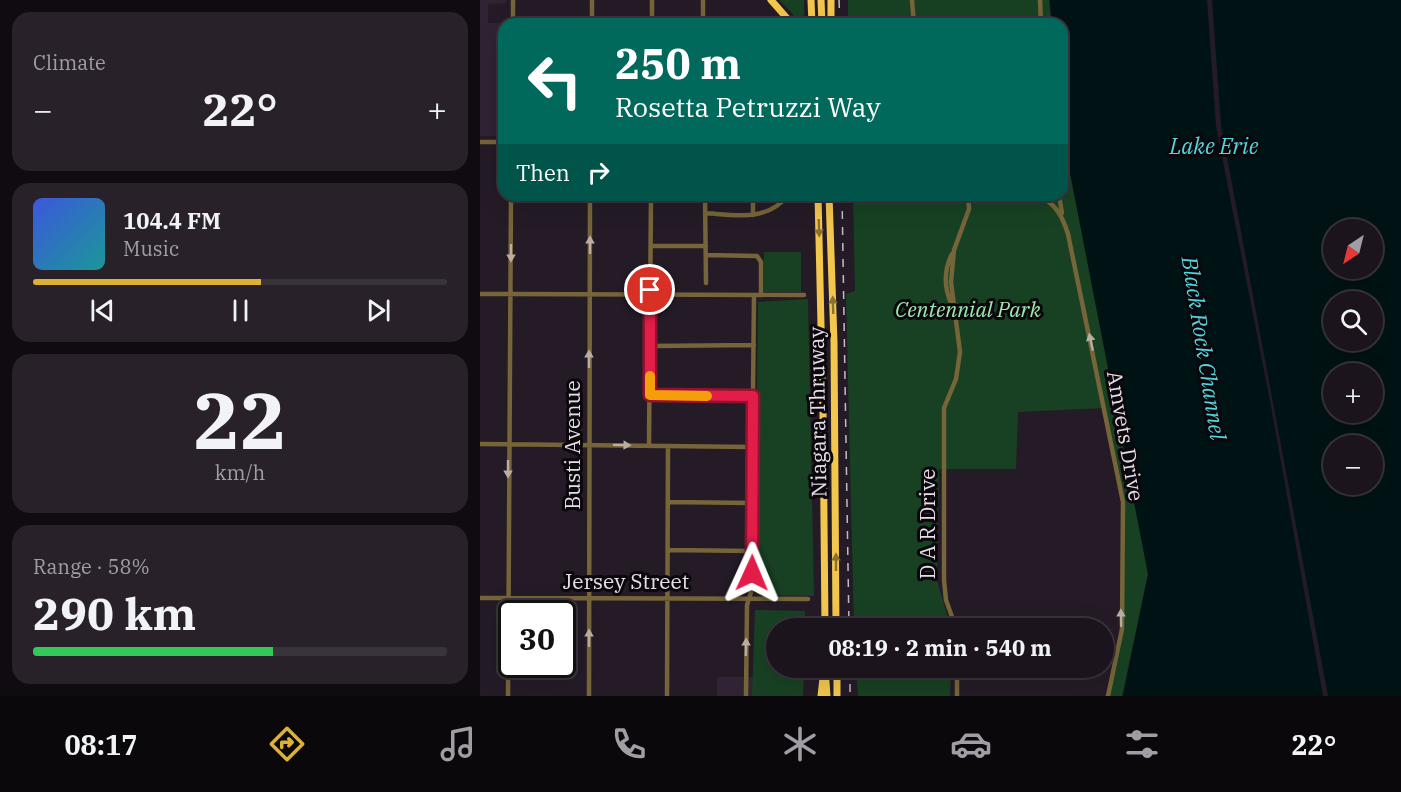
<!DOCTYPE html>
<meta charset="utf-8">
<style>
body{margin:0;font-family:"IBM Plex Serif",serif;background:#28212a;color:#f1f3f6;height:100vh;display:flex;flex-direction:column;font-size:22px;white-space:nowrap}
*{box-sizing:border-box;margin:0}
p{font-size:20px;color:#a09ea4}
.icon{flex:none;width:33px;height:33px;fill:none;stroke:currentColor;stroke-width:2;stroke-linecap:round;stroke-linejoin:round}
.map{position:relative;flex:1;overflow:hidden}
.side{display:flex;flex-direction:column;gap:12px;padding:12px;background:#0f0b10;width:480px}
.side>*{flex:none}
.top-card{position:absolute;left:18px;top:18px;width:570px;height:183px;border-radius:18px;box-shadow:0 6px 24px #0002,0 0 0 2px #39333b;background:#00695c;color:#fff;overflow:hidden}
.needle{width:39px;rotate:215deg}
.controls{position:absolute;left:843px;top:219px;display:grid;gap:12px}
.controls a{display:grid;place-items:center;width:60px;height:60px;border-radius:50%;background:#1b141d;box-shadow:0 6px 24px #0002,0 0 0 2px #39333b;font-size:30px}
.speed{position:absolute;left:18px;top:600px;display:flex;gap:12px;font-size:30px;font-weight:700;text-align:center}
.speed>*{display:grid;place-content:center;width:78px;height:78px;border-radius:50%;background:#1b141d;box-shadow:0 6px 24px #0002,0 0 0 2px #39333b;line-height:1}
.speed .limit{border:3px solid #111;border-radius:9px;background:#fff;color:#111}
.pin{position:absolute;display:grid;place-items:center;width:51px;height:51px;color:#fff;margin:-26px;border:3px solid #fff;border-radius:50%;box-shadow:0 2px 6px #0007}
.me{position:absolute;width:66px;margin:-33px;rotate:1deg;stroke-linejoin:round;filter:drop-shadow(0 0 4px #0008)}
.turn{display:flex;align-items:center;gap:21px;height:126px;padding:0 18px;font-size:27px}
.turn .icon{width:78px;height:78px;stroke-width:2.5}
.turn b{display:block;font-size:42px;line-height:51px}
.then{display:flex;align-items:center;height:57px;padding:0 18px;background:#0003;gap:12px;font-size:22px}
.big{font-size:45px;font-weight:700;line-height:1.1}
.side .tile{flex:1;display:flex;flex-direction:column;justify-content:center;gap:9px;min-width:0;padding:0 21px;border-radius:18px;background:#28212a}
.side .dial{align-items:center;gap:0}
.dial b{font-size:78px;line-height:1}
.song{display:flex;align-items:center;gap:18px}
.cover{width:72px;height:72px;border-radius:9px;background:linear-gradient(135deg,hsl(230 70% 55%),hsl(180 70% 35%))}
.played{height:6px;border-radius:3px;background:linear-gradient(90deg,#ddb133 55%,#39333b 55%)}
.keys{display:flex;justify-content:space-around;direction:ltr}
.heat{display:flex;justify-content:space-between;align-items:center;font-size:33px;direction:ltr}
.charge{height:9px;border-radius:4px;background:linear-gradient(90deg,#34c759 58%,#39333b 0)}
.trip{position:absolute;left:286px;top:618px;width:348px;height:60px;border-radius:30px;background:#1b141d;box-shadow:0 6px 24px #0002,0 0 0 2px #39333b;font-weight:700;line-height:60px;text-align:center}
.menu{display:flex;height:96px;justify-content:space-around;align-items:center;background:#0b080c;color:#a09ea4}
.menu .icon{width:42px;height:42px}
.menu .on{color:#ddb133}
.menu b{font-size:27px;color:#f1f3f6}
main{display:flex;flex:1;min-height:0}
.map>svg:first-child{display:block}
</style>
<main>
<section class="side">
<div class="tile"><p>Climate</p>
<div class="heat"><a>−</a><b class="big">22°</b><a>+</a></div>
</div>
<div class="tile">
<div class="song"><i class="cover"></i><div><b>104.4 FM</b><p>Music</p></div></div>
<div class="played"></div>
<div class="keys"><svg class="icon" aria-label="previous" viewBox="0 0 24 24"><path d="M18 5L8 12l10 7zM5 5v14"/></svg><svg class="icon" aria-label="pause" viewBox="0 0 24 24"><path d="M8 5v14M16 5v14"/></svg><svg class="icon" aria-label="next" viewBox="0 0 24 24"><path d="M6 5l10 7-10 7zM19 5v14"/></svg></div>
</div>
<div class="tile dial"><b>22</b><p>km/h</p></div>
<div class="tile"><p>Range · 58%</p><b class="big">290 km</b><div class="charge"></div></div>
</section>
<div class="map">
<svg width="921" height="696" viewBox="0 0 921 696">
<rect width="100%" height="100%" fill="#241b27"/>
<path fill="#302334" d="M 0,0 L 26,0 L 26,3 L 8,4 L 8,23 L 26,23 L 24,136 L 0,136 Z
M 275,610 L 325,611 L 325,628 L 297,628 L 297,668 L 324,668 L 323,696 L 237,696 L 237,677 L 274,677 Z"/>
<path fill="#184123" d="M 299,0 L 324,0 L 324,24 L 317,24 L 312,13 Z
M 368,0 L 569,0 L 571,24 L 368,24 Z
M 582,138 L 603,231 L 668,574 L 642,696 L 628,696 L 642,629 L 643,502 L 624,408 L 538,412 L 536,469 L 459,469 L 457,581 L 471,628 L 374,628 L 366,294 L 375,291 L 373,195 L 582,195 Z
M 284,252 L 321,252 L 321,292 L 284,292 Z
M 328,299 L 334,596 L 278,595 L 275,591 L 278,302 Z
M 275,610 L 325,611 L 325,628 L 297,628 L 297,668 L 324,668 L 323,696 L 272,696 Z
M 376,668 L 471,668 L 470,696 L 378,696 Z"/>
<path fill="#001314" fill-rule="evenodd" d="M 570,0 L 921,0 L 921,696 L 643,696 L 668,574 L 582,132 L 582,24 L 572,24 ZM 854,230 L 892,230 L 892,268 L 854,268 ZM 854,302 L 892,302 L 892,340 L 854,340 ZM 854,374 L 892,374 L 892,412 L 854,412 ZM 854,446 L 892,446 L 892,484 L 854,484 Z"/>
<path fill="#241b27" d="M 727,0 L 732,0 L 741,125 L 848,696 L 843,696 L 790,401 L 736,126 Z"/>
<g fill="none" stroke-linecap="round" stroke-linejoin="round">
<path stroke="#766539" stroke-width="4.5" d="M 223,0 L 223,24
M 432,0 L 434,24
M 560,0 L 561,24
M 33,24 L 33,0
M 112,24 L 112,0
M 172,24 L 172,0
M 0,142 L 24,142
M 225,195 L 226,283
M 273,195 L 273,215
M 559,195 C 576,205 582,215 588,234 L 643,502 L 642,629 L 628,696
M 579,195 L 582,213
M 489,197 L 498,200 L 505,195
M 225,213 C 255,215 288,222 308,195
M 171,246 L 226,246
M 226,255 L 277,256 L 281,262 L 281,295
M 0,294 L 324,295
M 471,303 C 464,287 464,270 472,254
M 170,346 L 274,345
M 170,395 L 273,396
M 0,444 L 273,447
M 169,446 L 171,195
M 188,502 L 272,503
M 188,550 L 272,551
M 0,598 L 328,599
M 476,628 L 466,600 L 464,580 L 464,408 L 476,379 L 480,352 L 471,282 L 474,250 L 489,209 L 488,195
M 477,668 L 477,696
M 28,696 L 31,195
M 109,696 L 110,195
M 187,696 L 188,446
M 266,696 L 267,605 L 271,592 L 274,295"/>
<path stroke="#f3c74e" stroke-width="7" d="M 291,0 L 312,24
M 331,0 L 332,24
M 341,0 L 342,24
M 351,0 L 351,24
M 338,195 L 343,412 L 345,628
M 349,195 L 354,342 L 356,628
M 345,668 L 347,696
M 357,668 L 357,696
M 341,696 L 343,678"/>
<path stroke="#c1bbc4" stroke-width="1.5" stroke-dasharray="8 8" stroke-linecap="butt" d="M 359,0 L 360,24
M 362,195 L 369,628
M 370,668 L 370,696"/>
</g>
<defs><path id="oneway-solid" d="M-6-.8H1V-3.2L6.5 0L1 3.2V.8H-6Z" transform="scale(1.5)"/></defs>
<g fill="#8b7130">
<use href="#oneway-solid" transform="translate(339 228) rotate(88)"/>
<use href="#oneway-solid" transform="translate(353 305) rotate(-92)"/>
<use href="#oneway-solid" transform="translate(356 562) rotate(-90)"/>
</g>
<g fill="#b8aea1">
<use href="#oneway-solid" transform="translate(110 245) rotate(-90)"/>
<use href="#oneway-solid" transform="translate(31 253) rotate(90)"/>
<use href="#oneway-solid" transform="translate(611 342) rotate(-102)"/>
<use href="#oneway-solid" transform="translate(109 359) rotate(-90)"/>
<use href="#oneway-solid" transform="translate(142 445) rotate(1)"/>
<use href="#oneway-solid" transform="translate(28 469) rotate(90)"/>
<use href="#oneway-solid" transform="translate(641 618) rotate(-91)"/>
<use href="#oneway-solid" transform="translate(109 638) rotate(-90)"/>
<use href="#oneway-solid" transform="translate(266 647) rotate(-89)"/>
</g>
<g fill="none" stroke-linecap="round" stroke-linejoin="round">
<defs>
<path id="route" d="M 170,290 L 170,395 L 273,396 L 272,573"/>
</defs>
<use href="#route" stroke="#92132f" stroke-width="15"/>
<use href="#route" stroke="#e11d48" stroke-width="10"/>
<path stroke="#f59e0b" stroke-width="10" d="M 170,376 L 170,395 L 227,396"/>
</g>
<g text-anchor="middle" stroke-width="6" stroke-linejoin="round" paint-order="stroke">
<g font-size="21" font-style="italic" fill="#9deaad" stroke="#0b070c">
<text x="488" y="317">Centennial Park</text>
</g>
<g font-size="21" fill="#e4dee7" stroke="#0b070c">
<text transform="translate(338 412) rotate(-91)" y="7">Niagara Thruway</text>
<text transform="translate(645 436) rotate(80)" y="7">Amvets Drive</text>
<text transform="translate(93 445) rotate(-90)" y="7">Busti Avenue</text>
<text transform="translate(448 524) rotate(-90)" y="7">D A R Drive</text>
<text x="146" y="589">Jersey Street</text>
</g>
<g font-size="22" font-style="italic" fill="#52d7db" stroke="#0b070c">
<text x="734" y="154">Lake Erie</text>
<text transform="translate(724 348) rotate(81)" y="8">Black Rock Channel</text>
</g>
</g>
</svg>
<div class="controls">
<a><svg class="needle" viewBox="-14 -14 28 28"><path d="M0-13l5 13h-10z" fill="#e53935"/><path d="M0 13l5-13h-10z" fill="#a09ea4"/></svg></a>
<a><svg class="icon" aria-label="search" viewBox="0 0 24 24"><circle cx="10" cy="10" r="6"/><path d="M15 15l6 6"/></svg></a>
<a>+</a>
<a>−</a>
</div>
<div class="speed"><div class="limit">30</div></div>
<div class="pin" style="left:170px;top:290px;background:#d93025"><svg class="icon" aria-label="arrive" viewBox="0 0 24 24"><path d="M6 21V4h12l-3 4 3 4H6"/></svg></div>
<svg class="me" style="left:272px;top:573px" viewBox="-20 -20 40 40"><path d="M0-17L14 15 0 8-14 15z" fill="#e11d48" stroke="#fff" stroke-width="4"/></svg>
<div class="trip">08:19 · 2 min · 540 m</div>
<div class="top-card">
<div class="turn"><svg class="icon" aria-label="left" viewBox="0 0 24 24"><path d="M17 20v-9H6M10 6l-5 5 5 5"/></svg><div><b>250 m</b>Rosetta Petruzzi Way</div></div>
<div class="then">Then<svg class="icon" aria-label="right" viewBox="0 0 24 24"><path d="M7 20v-9h11M14 6l5 5-5 5"/></svg></div>
</div>
</div>
</main>
<nav class="menu">
<b>08:17</b>
<svg class="icon on" aria-label="directions" viewBox="0 0 24 24"><path d="M12 3l9 9-9 9-9-9zM9 14v-3h6M13 9l2 2-2 2"/></svg>
<svg class="icon" aria-label="music" viewBox="0 0 24 24"><path d="M9 18V5l10-2v13"/><circle cx="6" cy="18" r="3"/><circle cx="16" cy="16" r="3"/></svg>
<svg class="icon" aria-label="phone" viewBox="0 0 24 24"><path d="M5 4h4l2 5-3 2q2 4 5 5l2-3 5 2v4C11 20 4 13 5 4z"/></svg>
<svg class="icon" aria-label="climate" viewBox="0 0 24 24"><path d="M12 3v18M4 7l16 10M4 17L20 7"/></svg>
<svg class="icon" aria-label="car" viewBox="0 0 24 24"><path d="M5 17H2v-5l4-1 3-4h7l3 4 3 1v5h-3M9 17h6M6 11h13"/><circle cx="7" cy="17" r="2"/><circle cx="17" cy="17" r="2"/></svg>
<svg class="icon" aria-label="filters" viewBox="0 0 24 24"><path d="M4 7h16M4 17h16"/><circle cx="9" cy="7" r="2"/><circle cx="15" cy="17" r="2"/></svg>
<b>22°</b>
</nav>
